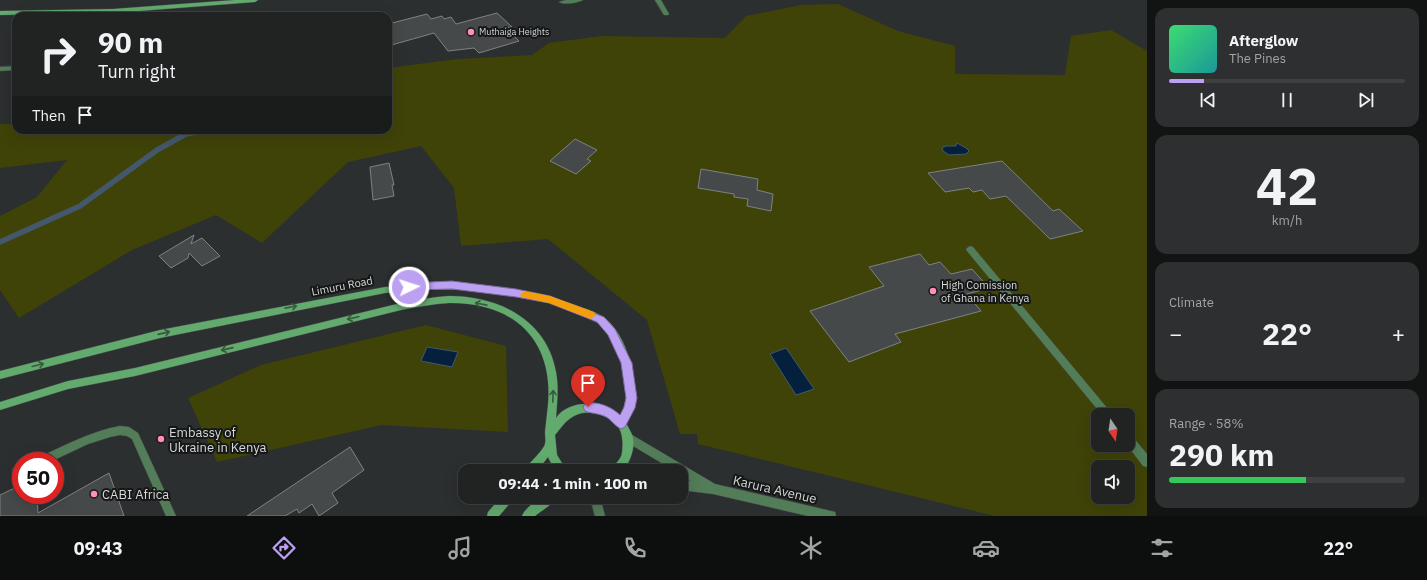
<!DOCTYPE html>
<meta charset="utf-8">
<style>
body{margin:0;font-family:"IBM Plex Sans",sans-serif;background:#2d2f30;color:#f1f3f6;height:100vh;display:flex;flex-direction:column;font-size:15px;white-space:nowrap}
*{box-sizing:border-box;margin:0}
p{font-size:13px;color:#a2a4a6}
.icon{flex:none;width:22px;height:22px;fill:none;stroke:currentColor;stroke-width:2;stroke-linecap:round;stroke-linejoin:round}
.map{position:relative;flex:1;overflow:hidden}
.details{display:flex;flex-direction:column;gap:8px;padding:8px;background:#121313;width:280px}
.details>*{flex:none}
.hud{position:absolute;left:12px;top:12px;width:380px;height:122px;border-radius:12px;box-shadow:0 4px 16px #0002,0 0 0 1px #3e4041;background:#212323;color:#f1f3f6;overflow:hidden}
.needle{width:26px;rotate:167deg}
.tools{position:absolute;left:1091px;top:408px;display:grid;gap:8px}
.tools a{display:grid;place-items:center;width:44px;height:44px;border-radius:8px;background:#212323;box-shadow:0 4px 16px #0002,0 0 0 1px #3e4041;font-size:20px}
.speed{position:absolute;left:12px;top:452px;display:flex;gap:8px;font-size:20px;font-weight:700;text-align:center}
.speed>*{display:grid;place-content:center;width:52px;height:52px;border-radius:50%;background:#212323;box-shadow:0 4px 16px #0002,0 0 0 1px #3e4041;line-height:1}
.speed .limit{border:6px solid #d22;background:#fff;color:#111}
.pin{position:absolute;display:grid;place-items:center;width:34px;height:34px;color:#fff;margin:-41px -17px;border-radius:50% 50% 50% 0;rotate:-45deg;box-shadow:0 0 4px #0007}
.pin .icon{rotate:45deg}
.me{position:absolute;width:44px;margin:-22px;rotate:86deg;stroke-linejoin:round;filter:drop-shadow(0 0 3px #0008)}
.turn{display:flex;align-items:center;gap:14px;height:84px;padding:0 20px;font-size:18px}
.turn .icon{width:52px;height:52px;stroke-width:2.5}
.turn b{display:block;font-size:28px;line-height:34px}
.then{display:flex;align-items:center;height:38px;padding:0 20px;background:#0003;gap:8px;font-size:15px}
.big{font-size:30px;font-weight:700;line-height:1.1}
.details .widget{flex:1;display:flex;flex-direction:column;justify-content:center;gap:6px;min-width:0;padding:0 14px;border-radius:12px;background:#2d2f30}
.details .dial{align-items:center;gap:0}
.dial b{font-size:52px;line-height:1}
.song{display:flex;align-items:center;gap:12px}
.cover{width:48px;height:48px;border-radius:6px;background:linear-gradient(135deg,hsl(140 70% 55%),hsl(180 70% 35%))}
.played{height:4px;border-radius:2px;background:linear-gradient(90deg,#bca0f2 15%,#3e4041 15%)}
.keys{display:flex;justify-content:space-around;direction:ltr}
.heat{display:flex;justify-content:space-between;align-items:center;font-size:22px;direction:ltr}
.charge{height:6px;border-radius:3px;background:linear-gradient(90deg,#34c759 58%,#3e4041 0)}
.trip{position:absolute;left:458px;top:464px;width:230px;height:40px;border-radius:12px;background:#212323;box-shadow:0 4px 16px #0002,0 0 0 1px #3e4041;font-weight:700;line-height:40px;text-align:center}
.tabs{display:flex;height:64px;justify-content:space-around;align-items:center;background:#0d0e0e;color:#a2a4a6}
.tabs .icon{width:28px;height:28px}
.tabs .selected{color:#bca0f2}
.tabs b{font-size:18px;color:#f1f3f6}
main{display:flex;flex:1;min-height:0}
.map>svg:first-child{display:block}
</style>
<main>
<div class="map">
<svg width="1147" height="516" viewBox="0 0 1147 516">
<rect width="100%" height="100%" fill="#2c2f2f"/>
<path fill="#3f4308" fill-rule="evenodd" d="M 838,4 L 898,31 L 955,46 L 955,74 L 1065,75 L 1071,36 L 1111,30 L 1147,51 L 1147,516 L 995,516 L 698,444 L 697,434 L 680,434 L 647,320 L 548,239 L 461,246 L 454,188 L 421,146 L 348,162 L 262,243 L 216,215 L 132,250 L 19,318 L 0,290 L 0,216 L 37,197 L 67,160 L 0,168 L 0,124 L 16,124 L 16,130 L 388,130 L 388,68 L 457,59 L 532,55 L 549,43 L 601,36 L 725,38 L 746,16 L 801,5 ZM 1098,415 L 1128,415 L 1128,445 L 1098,445 ZM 1098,467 L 1128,467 L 1128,497 L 1098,497 Z
M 426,325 L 506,346 L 508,432 L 382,425 L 217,462 L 188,398 L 261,365 Z"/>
<path fill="#04203d" stroke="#43586c" d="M 957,143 L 966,148 L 969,151 L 966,154 L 949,155 L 943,151 L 942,148 L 946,146 L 956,146 Z
M 427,347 L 458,352 L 452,367 L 421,361 Z
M 786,348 L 814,389 L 796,395 L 770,354 Z"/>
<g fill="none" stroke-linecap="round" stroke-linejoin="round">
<path stroke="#43586c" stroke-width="4.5" d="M 190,133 L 211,130"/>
<path stroke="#43586c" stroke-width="5.5" d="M 0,242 L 80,206 L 157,150 L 186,134 L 196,132"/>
</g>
<path fill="#45494a" stroke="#7e8283" d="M 497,13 L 512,27 L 506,28 L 519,41 L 479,53 L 474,48 L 448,51 L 434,33 L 388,46 L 388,24 L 427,14 L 431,19 L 442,16 L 444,19 L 451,17 L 456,24 Z
M 575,139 L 597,150 L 587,159 L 591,161 L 576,174 L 550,161 Z
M 1002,161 L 1053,211 L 1059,209 L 1083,231 L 1050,239 L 1006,196 L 990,199 L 982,190 L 973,192 L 969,188 L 945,192 L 928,173 Z
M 389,163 L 394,185 L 392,185 L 394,196 L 373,200 L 370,167 Z
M 701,169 L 758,179 L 757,190 L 773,194 L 771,211 L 747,206 L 748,199 L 734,197 L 734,194 L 698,188 Z
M 194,235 L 191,244 L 202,238 L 220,256 L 202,266 L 189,253 L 188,258 L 171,268 L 159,256 Z
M 920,254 L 929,265 L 940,262 L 951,274 L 972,269 L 989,288 L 967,294 L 981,311 L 895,334 L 901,342 L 849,362 L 810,311 L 884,286 L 869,267 Z
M 350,447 L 364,470 L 332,493 L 338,503 L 319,516 L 312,504 L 299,513 L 297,509 L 285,516 L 247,516 Z
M 109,473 L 124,516 L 0,516 L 0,495 L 21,485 L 21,495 L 37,495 L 38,513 Z"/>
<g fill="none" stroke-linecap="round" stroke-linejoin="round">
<defs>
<path id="lane" d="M 566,0 L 583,0 C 577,3 565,5 559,2 Z
M 655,0 L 661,0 L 669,14 L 668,15 L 664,15 Z
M 970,246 L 973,247 L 1113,415 L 1102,415 L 967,251 L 966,249 Z
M 120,426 L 129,427 L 138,433 L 176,516 L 166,516 L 132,439 L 127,436 L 120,435 L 110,437 L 88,444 L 52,461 L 36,461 L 37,458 C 64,446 91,431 120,426 Z
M 1128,434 L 1132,436 L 1147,454 L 1147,467 L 1143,466 L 1127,445 L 1128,445 Z
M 21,465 L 21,475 L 17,477 L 13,476 L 12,472 L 13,468 Z
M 590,497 L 600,497 L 605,516 L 595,516 Z"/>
<path id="street" d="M 16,66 L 16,70 L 0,71 L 0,67 Z
M 627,432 L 715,484 L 831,511 L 835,512 L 836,516 L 808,516 L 713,494 L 681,490 L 681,480 L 691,481 L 681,475 L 681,471 L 675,471 L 623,440 L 622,437 L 623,434 Z"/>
<path id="secondary" d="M 235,0 L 258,0 L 255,2 L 113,13 L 0,15 L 0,11 L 113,9 Z
M 431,283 C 481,283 528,288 575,305 C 586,309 597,312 606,319 C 619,330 628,350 631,367 C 636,389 638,402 626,423 C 628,427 632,433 633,438 C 635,449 630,462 623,471 L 611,471 C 614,464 621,460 622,453 C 623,445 623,435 619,428 C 610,415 589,408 574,416 C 565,421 561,428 555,435 L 557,455 L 567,471 L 555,471 L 548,457 L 537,471 L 525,471 L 526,467 C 531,462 544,449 545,444 C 546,440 545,436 545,432 C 546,423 547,414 548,405 C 554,339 513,302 449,303 C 433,304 417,307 401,310 L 135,376 L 68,389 L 0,410 L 0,402 L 68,381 L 135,368 L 401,303 C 417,300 433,297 449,296 C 499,296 547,320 556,372 C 559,388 557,403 556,418 C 569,399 604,400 620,416 L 624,408 L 626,397 L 621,362 L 614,343 L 601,325 L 585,316 L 546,302 L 523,297 L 477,290 L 431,289 L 385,293 L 160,338 L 0,379 L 0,371 L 160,330 L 385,287 Z
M 501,497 L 513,497 L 512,501 L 499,516 L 487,516 L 488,512 Z
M 543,497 L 559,497 C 557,501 541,511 535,516 L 522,516 C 525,508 536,501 543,497 Z"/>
</defs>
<use href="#lane" stroke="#474a4a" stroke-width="1"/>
<use href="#street" stroke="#474a4a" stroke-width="1"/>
<use href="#secondary" stroke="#474a4a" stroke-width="1"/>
<use href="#lane" fill="#527d58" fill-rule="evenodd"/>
<use href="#street" fill="#527d58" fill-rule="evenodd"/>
<use href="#secondary" fill="#62aa6e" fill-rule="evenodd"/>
</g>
<defs><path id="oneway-shaft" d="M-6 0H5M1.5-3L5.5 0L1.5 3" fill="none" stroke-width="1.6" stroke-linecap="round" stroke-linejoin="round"/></defs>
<g stroke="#38593e">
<use href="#oneway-shaft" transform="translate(481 304) rotate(-169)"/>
<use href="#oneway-shaft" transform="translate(291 307) rotate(-11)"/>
<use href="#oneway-shaft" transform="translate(353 318) rotate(166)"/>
<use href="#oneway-shaft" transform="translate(164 333) rotate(-13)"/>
<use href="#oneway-shaft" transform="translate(227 349) rotate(167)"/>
<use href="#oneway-shaft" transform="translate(38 365) rotate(-14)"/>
<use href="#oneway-shaft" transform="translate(553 396) rotate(-88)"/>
</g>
<path fill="#bca0f2" stroke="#7a689d" d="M 452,281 L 516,289 L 550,296 L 604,317 L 615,329 L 632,363 L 637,398 L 635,408 L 625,427 L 621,429 C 615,426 613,422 608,418 C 600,413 592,414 585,411 L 583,407 L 585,404 C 596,400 612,407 620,415 L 624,407 L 626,398 L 621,363 L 608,335 L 597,322 L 549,303 L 516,297 L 452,289 L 409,290 L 404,287 L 409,283 Z"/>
<path fill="#f59e0b" d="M 524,291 L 550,296 L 594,312 L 596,315 L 591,319 L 549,303 L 521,297 L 520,295 Z"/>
<g fill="#ff8ebb" stroke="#161717" stroke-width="1.5">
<circle cx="471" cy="32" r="4"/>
<circle cx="933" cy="291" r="4"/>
<circle cx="161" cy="439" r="4"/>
<circle cx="94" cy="494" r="4"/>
</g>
<g text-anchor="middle" stroke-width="4" stroke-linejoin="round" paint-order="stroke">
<g font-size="9" fill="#d7d9d9" stroke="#161717" text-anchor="start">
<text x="479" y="35">Muthaiga Heights</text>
</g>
<g font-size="11" fill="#d7d9d9" stroke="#161717" text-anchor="start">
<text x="941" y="289">High Comission<tspan x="941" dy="13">of Ghana in Kenya</tspan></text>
</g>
<g font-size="11" fill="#d7d9d9" stroke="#161717">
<text transform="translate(342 286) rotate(-11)" y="4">Limuru Road</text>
</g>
<g font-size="13" fill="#d7d9d9" stroke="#161717" text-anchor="start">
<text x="169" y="437">Embassy of<tspan x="169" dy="15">Ukraine in Kenya</tspan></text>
<text x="102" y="499">CABI Africa</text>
</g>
<g font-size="13" fill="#d7d9d9" stroke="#161717">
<text transform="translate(775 489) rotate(13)" y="5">Karura Avenue</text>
</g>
</g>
</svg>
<div class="tools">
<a><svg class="needle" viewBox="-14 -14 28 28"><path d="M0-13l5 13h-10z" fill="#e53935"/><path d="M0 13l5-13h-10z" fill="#a2a4a6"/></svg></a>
<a><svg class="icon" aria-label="sound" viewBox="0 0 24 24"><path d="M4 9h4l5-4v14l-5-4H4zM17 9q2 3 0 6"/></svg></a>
</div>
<div class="speed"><div class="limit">50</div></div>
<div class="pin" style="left:588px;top:407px;background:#d93025"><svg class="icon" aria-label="arrive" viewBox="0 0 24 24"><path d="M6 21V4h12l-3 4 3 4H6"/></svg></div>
<svg class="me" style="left:409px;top:287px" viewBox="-20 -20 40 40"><circle r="17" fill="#bca0f2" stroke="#fff" stroke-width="3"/><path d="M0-11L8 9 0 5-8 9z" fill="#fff"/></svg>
<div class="trip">09:44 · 1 min · 100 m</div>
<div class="hud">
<div class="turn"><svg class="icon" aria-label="right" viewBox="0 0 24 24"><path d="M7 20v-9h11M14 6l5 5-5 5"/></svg><div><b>90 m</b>Turn right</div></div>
<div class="then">Then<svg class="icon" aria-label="arrive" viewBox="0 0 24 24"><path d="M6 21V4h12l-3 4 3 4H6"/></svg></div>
</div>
</div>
<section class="details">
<div class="widget">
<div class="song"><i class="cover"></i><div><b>Afterglow</b><p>The Pines</p></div></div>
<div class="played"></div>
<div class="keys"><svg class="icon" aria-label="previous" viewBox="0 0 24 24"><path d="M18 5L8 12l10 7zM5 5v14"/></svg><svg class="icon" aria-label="pause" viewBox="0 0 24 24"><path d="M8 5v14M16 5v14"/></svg><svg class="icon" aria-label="next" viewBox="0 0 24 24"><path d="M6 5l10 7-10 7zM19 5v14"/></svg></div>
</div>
<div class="widget dial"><b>42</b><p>km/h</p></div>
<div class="widget"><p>Climate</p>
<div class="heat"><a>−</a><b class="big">22°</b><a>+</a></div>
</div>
<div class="widget"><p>Range · 58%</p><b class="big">290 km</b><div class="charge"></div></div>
</section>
</main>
<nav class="tabs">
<b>09:43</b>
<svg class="icon selected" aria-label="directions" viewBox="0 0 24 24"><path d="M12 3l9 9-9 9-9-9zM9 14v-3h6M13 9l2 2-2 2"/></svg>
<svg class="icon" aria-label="music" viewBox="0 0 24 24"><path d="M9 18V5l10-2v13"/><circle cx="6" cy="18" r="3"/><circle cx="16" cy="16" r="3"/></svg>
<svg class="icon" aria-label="phone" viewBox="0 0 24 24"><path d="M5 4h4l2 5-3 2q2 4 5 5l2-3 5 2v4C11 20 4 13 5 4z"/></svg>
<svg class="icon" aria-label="climate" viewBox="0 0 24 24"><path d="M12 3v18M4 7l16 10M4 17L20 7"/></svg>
<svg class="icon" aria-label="car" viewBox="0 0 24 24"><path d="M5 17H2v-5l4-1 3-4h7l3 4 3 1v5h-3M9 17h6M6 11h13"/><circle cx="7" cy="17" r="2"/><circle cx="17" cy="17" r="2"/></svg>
<svg class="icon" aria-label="filters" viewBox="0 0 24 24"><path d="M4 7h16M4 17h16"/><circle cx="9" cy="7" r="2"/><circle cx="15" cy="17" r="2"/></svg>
<b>22°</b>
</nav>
